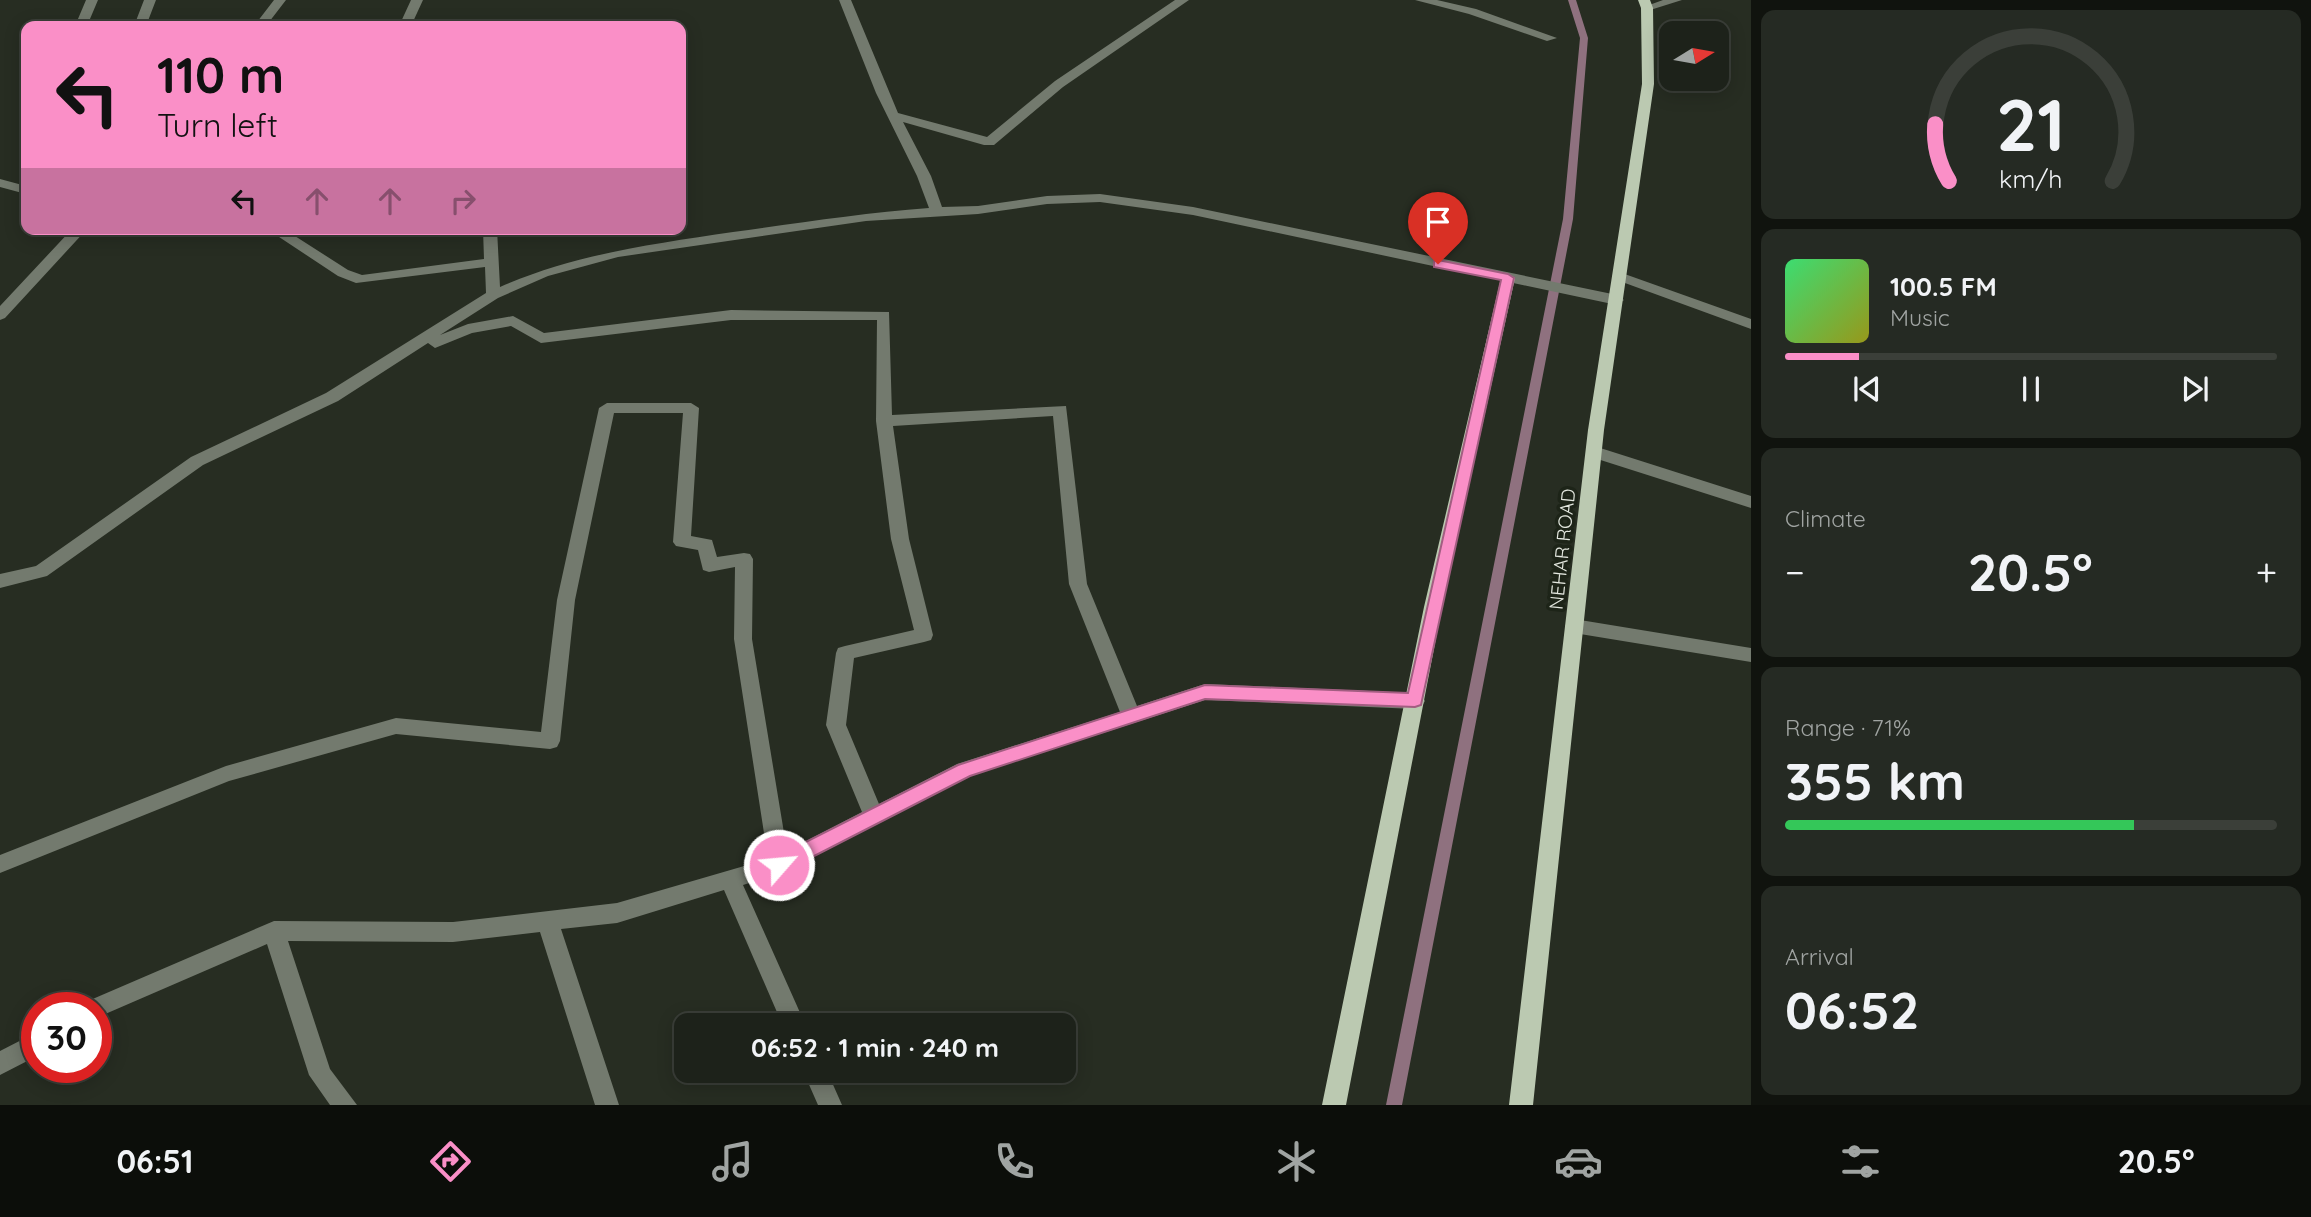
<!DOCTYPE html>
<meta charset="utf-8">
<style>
body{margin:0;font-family:Quicksand,sans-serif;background:#252a23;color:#f1f3f6;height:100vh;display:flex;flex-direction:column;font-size:26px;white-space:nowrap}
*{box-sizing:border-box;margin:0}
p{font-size:23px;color:#a0a4a2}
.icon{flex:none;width:38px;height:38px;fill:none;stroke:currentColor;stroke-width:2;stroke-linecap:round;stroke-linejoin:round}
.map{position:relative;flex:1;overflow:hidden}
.side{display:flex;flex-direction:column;gap:10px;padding:10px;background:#10130e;width:560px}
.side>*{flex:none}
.hud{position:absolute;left:21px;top:21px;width:665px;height:214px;border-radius:14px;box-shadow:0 4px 18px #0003,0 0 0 2px #3b3f39;background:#fa8fc7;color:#111;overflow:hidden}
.needle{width:46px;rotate:79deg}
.controls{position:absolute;left:1659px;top:21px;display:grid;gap:14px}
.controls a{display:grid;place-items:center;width:70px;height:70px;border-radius:14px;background:#1d221a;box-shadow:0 4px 18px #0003,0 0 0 2px #3b3f39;font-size:35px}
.speed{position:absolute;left:21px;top:992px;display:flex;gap:14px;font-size:35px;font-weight:700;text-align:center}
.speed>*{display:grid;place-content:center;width:91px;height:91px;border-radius:50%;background:#1d221a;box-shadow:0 4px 18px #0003,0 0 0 2px #3b3f39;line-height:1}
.speed .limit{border:10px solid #d22;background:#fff;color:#111}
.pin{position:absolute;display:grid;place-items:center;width:60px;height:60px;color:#fff;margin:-72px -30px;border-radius:50% 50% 50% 0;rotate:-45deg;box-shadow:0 0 7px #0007}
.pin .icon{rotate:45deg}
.me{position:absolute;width:77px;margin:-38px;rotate:63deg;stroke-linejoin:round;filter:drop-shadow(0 0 5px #0008)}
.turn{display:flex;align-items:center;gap:24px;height:147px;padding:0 21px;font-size:32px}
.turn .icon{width:91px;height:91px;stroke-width:2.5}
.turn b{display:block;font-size:49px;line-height:60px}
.lanes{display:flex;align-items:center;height:66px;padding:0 21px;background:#0003;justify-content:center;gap:35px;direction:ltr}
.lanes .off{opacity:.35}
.big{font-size:52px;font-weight:700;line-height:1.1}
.side .tile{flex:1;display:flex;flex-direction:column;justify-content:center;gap:10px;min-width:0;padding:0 24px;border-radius:14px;background:#252a23}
.side .dial{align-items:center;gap:0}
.dial svg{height:182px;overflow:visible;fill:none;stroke:#3b3f39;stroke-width:7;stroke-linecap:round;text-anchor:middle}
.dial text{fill:#f1f3f6;stroke:none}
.song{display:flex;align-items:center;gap:21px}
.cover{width:84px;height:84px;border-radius:10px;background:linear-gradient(135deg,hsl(140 70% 55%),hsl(60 70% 35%))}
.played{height:7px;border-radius:4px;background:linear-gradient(90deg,#fa8fc7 15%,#3b3f39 15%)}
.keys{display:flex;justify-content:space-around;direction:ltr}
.heat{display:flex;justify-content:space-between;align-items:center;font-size:38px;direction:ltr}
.charge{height:10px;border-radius:5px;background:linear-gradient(90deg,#34c759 71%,#3b3f39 0)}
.trip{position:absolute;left:674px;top:1013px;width:402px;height:70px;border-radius:14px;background:#1d221a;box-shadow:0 4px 18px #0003,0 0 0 2px #3b3f39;font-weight:700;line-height:70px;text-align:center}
.menu{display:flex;height:112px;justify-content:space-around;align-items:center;background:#0c0e0a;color:#a0a4a2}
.menu .icon{width:49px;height:49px}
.menu .on{color:#fa8fc7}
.menu b{font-size:32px;color:#f1f3f6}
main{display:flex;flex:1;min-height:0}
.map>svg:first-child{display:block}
</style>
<main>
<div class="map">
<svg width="1751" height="1105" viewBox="0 0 1751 1105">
<rect width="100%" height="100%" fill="#272d22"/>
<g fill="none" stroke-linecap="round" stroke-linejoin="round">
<path fill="#8f717f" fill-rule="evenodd" d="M 1568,0 L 1576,0 L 1588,38 L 1573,219 L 1402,1105 L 1386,1105 L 1563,219 L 1580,38 Z"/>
<path fill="#737a6e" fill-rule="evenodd" d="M 86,0 L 98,0 L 87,26 L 75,26 Z
M 144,0 L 156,0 L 146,26 L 134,26 Z
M 274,0 L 286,0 L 266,26 L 254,26 Z
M 411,0 L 423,0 L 411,26 L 399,26 Z
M 839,0 L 851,0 L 898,113 L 987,137 L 1055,81 L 1175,0 L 1189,0 L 1063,87 L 994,145 L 984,145 L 903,122 L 931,176 L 942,207 L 978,206 L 1047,196 L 1100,194 L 1193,207 L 1617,295 L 1624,300 L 1617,305 L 1193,215 L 1100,202 L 1047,204 L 978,214 L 866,221 L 618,257 L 548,276 L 498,298 L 440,335 L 468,324 L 513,316 L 544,333 L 731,310 L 889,312 L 892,415 L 1066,406 L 1087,584 L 1137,706 L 1205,684 L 1415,693 L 1422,696 L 1425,701 L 1422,706 L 1415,709 L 1205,700 L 970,776 L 786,871 L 743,885 L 806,1026 L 783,1026 L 724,890 L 617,923 L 561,929 L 619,1105 L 595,1105 L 540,932 L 453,942 L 288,941 L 330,1069 L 357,1105 L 330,1105 L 309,1075 L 267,944 L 96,1018 L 96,1008 L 85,1008 L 88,1001 L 274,921 L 453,922 L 617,903 L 768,859 L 734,639 L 735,567 L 709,572 L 703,570 L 698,550 L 676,546 L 673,542 L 683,413 L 614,413 L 575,600 L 560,741 L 557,747 L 550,749 L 396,734 L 229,781 L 0,873 L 0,855 L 226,766 L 396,718 L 541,732 L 557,600 L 599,408 L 607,403 L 691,403 L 699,408 L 691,536 L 712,540 L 717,557 L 744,553 L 750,554 L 753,559 L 752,639 L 787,851 L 862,812 L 826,725 L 836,653 L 838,648 L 845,646 L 914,630 L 891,539 L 876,421 L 877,320 L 731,320 L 541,343 L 511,326 L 472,333 L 435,348 L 428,343 L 338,401 L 203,465 L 47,576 L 0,588 L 0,574 L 36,566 L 191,457 L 326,393 L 486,293 L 485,267 L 356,283 L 338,276 L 267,229 L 284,229 L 348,270 L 362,275 L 484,259 L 483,229 L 497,229 L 500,287 C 575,254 653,244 733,232 C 798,223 863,213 929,208 L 917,176 L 876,93 ZM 1053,416 L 1069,584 L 1120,712 L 957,764 L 879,804 L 846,725 L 854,658 L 924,642 L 931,640 L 933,635 L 909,539 L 893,426 Z
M 1415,0 L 1437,0 L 1476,9 L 1557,38 L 1547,41 L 1469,14 Z
M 1663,0 L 1682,0 L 1647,11 L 1641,8 Z
M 0,179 L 26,186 L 26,194 L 0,187 Z
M 72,229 L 87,229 L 5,318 L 0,320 L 0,306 Z
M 1619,272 L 1751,319 L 1751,329 L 1614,279 L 1612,276 Z
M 1594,446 L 1751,496 L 1751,508 L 1588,456 L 1586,452 Z
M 1574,619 L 1751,648 L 1751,662 L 1574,633 L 1568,631 L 1565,626 L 1568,621 Z
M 37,1032 L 37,1056 L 0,1075 L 0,1051 Z
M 803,1071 L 827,1071 L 842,1105 L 818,1105 Z"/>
<path fill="#bbc9b1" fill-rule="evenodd" d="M 1638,0 L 1650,0 L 1653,8 L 1654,84 L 1604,430 L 1533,1105 L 1509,1105 L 1588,430 L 1642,84 L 1641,8 Z
M 1508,274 L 1515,278 L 1442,607 L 1346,1105 L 1322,1105 L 1424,607 L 1501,278 Z"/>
</g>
<path fill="#fa8fc7" stroke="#a25d81" stroke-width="2" d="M 1438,260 L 1508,274 L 1514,278 L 1421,705 L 1415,707 L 1205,699 L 970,776 L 785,871 L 779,873 L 772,871 L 769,865 L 772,859 L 958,765 L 1205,685 L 1408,693 L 1501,280 L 1434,267 L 1434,261 Z"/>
<g text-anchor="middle" stroke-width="7" stroke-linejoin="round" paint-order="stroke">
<g font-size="19" fill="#e3e7df" stroke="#1d2418">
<text transform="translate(1562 549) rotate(-84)" y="7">NEHAR ROAD</text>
</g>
</g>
</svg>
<div class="controls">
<a><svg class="needle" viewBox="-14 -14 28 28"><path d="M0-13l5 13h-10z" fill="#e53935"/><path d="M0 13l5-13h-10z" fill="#a0a4a2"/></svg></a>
</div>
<div class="speed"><div class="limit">30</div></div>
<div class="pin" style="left:1438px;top:264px;background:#d93025"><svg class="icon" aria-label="arrive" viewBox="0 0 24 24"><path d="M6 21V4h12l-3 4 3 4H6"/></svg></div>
<svg class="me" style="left:779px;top:865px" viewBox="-20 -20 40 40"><circle r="17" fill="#fa8fc7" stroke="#fff" stroke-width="3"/><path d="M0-11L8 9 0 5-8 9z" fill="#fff"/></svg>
<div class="trip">06:52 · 1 min · 240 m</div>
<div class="hud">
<div class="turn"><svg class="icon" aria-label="left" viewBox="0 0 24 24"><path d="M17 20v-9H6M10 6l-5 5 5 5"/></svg><div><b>110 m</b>Turn left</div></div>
<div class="lanes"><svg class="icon" aria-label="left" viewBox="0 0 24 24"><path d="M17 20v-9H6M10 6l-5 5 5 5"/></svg><svg class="icon off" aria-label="ahead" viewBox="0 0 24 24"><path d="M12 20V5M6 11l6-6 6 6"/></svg><svg class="icon off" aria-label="ahead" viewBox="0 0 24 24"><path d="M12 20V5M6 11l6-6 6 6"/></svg><svg class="icon off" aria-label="right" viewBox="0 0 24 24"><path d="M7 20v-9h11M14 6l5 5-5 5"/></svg></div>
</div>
</div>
<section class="side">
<div class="tile dial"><svg viewBox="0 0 100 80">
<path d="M14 69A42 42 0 1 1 86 69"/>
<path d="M14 69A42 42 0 0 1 8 44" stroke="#fa8fc7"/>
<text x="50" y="56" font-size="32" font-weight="700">21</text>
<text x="50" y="72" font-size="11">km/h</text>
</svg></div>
<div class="tile">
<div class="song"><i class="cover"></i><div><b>100.5 FM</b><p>Music</p></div></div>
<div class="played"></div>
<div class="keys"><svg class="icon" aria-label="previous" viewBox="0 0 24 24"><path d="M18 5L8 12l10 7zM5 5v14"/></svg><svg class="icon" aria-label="pause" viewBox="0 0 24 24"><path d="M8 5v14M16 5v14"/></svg><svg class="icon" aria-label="next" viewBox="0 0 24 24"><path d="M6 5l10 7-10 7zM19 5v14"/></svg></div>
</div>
<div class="tile"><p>Climate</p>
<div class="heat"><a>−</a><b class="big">20.5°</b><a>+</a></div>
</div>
<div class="tile"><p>Range · 71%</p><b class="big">355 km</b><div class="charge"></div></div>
<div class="tile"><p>Arrival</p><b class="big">06:52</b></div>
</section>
</main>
<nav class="menu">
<b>06:51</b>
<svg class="icon on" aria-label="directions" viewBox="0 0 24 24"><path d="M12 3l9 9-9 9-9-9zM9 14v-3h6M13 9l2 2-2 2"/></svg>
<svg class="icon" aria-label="music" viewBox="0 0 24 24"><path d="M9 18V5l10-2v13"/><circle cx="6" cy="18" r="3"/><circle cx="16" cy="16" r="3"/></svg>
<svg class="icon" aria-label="phone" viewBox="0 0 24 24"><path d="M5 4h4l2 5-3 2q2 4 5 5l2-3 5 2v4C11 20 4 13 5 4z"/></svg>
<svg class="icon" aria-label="climate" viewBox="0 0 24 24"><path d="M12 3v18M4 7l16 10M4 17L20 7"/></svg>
<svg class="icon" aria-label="car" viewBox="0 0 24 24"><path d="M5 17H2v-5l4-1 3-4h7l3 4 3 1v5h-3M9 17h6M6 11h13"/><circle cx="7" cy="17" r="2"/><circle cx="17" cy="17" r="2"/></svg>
<svg class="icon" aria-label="filters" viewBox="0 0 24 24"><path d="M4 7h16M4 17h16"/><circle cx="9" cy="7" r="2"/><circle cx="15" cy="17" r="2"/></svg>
<b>20.5°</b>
</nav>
